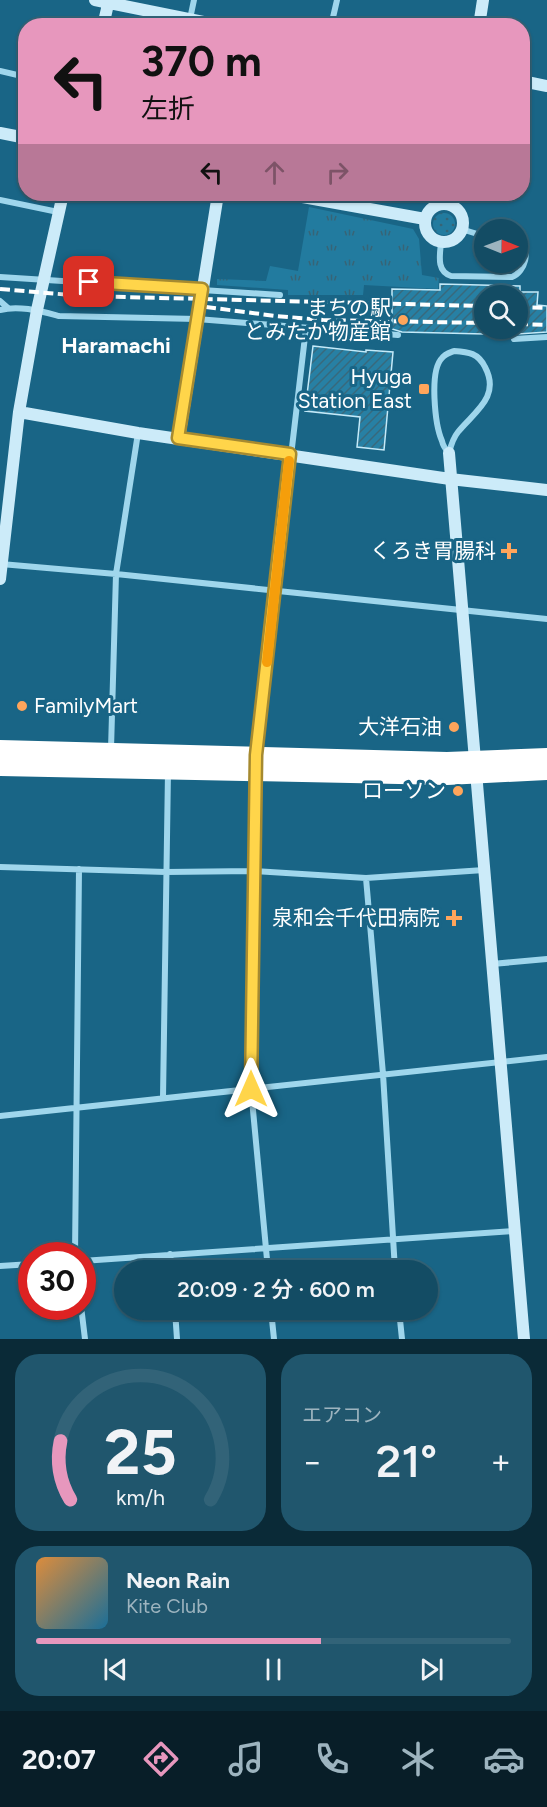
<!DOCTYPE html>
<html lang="ja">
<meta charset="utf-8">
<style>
body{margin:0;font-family:Figtree,"Noto Sans JP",sans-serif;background:#20566d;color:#f1f3f6;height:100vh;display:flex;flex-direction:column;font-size:22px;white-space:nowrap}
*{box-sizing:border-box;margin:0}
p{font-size:20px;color:#9db4bf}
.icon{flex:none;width:33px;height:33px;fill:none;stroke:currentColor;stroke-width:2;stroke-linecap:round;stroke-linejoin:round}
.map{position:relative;height:1339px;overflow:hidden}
.drawer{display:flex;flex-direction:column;gap:15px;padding:15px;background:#0a2a37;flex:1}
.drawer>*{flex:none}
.guide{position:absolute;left:18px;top:18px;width:512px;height:183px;border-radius:24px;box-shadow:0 2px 4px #0004,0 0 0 2px #326378;background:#e797bd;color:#111;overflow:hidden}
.needle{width:39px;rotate:91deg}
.controls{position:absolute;left:474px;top:219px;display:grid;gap:12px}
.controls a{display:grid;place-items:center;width:54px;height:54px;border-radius:50%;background:#134c64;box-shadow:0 2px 4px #0004,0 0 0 2px #326378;font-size:30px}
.speed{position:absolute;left:18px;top:1242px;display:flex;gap:12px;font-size:30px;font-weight:700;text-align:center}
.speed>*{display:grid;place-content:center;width:78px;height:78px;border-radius:50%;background:#134c64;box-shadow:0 2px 4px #0004,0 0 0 2px #326378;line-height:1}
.speed .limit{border:9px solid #d22;background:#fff;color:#111}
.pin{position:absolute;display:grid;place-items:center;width:51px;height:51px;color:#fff;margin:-26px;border-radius:12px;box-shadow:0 3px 9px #0006}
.me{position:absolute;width:66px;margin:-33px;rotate:0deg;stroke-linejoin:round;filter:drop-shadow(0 0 4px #0008)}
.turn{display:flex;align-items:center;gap:21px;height:126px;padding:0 24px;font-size:27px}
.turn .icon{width:78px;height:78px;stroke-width:2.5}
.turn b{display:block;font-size:42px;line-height:51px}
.lanes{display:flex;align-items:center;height:57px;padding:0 24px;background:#0003;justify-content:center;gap:30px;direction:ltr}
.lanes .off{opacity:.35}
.big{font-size:45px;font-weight:600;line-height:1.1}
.drawer .widget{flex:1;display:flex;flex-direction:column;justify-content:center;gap:9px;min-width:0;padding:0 21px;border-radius:24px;background:#20566d}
.drawer .dial{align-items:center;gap:0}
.dial svg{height:156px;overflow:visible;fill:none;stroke:#326378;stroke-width:7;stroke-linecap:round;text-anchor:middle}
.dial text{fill:#f1f3f6;stroke:none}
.song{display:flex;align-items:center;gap:18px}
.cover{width:72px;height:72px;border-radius:9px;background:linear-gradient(135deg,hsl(30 70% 55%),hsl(200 70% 35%))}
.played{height:6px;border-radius:3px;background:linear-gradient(90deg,#e797bd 60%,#326378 60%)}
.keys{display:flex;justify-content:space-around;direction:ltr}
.heat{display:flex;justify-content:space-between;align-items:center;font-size:33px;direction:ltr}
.drawer .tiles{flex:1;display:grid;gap:15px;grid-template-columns:1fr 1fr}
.widget:last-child{grid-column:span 2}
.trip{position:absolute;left:114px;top:1260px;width:324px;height:60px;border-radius:30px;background:#134c64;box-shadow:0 2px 4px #0004,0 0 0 2px #326378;font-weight:600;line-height:60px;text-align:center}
.tab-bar{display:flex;height:96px;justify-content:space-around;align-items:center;background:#081e28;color:#9db4bf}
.tab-bar .icon{width:42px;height:42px}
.tab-bar .selected{color:#e797bd}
.tab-bar b{font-size:27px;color:#f1f3f6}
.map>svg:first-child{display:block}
</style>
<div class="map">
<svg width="547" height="1339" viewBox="0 0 547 1339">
<defs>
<pattern id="grass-dots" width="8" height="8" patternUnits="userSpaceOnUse" patternTransform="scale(1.5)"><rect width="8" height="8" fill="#227b9f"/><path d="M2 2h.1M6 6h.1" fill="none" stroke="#376476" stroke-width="1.8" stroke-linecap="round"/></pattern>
<pattern id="park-tufts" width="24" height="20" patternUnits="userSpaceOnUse" patternTransform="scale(1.5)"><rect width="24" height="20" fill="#227b9f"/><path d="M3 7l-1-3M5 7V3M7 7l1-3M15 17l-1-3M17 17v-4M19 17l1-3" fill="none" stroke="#376476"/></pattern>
<pattern id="building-hatch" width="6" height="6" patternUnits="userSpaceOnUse" patternTransform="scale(1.5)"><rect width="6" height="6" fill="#2780a4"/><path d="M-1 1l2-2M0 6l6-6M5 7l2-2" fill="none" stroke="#38697c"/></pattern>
</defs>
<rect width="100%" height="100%" fill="#196586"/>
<path fill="url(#grass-dots)" d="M433 224a11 11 0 1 1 22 0a11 11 0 1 1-22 0Z"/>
<path fill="url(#park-tufts)" d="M 309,207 L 413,229 L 419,239 L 422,275 L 439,278 L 438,289 L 364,285 L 363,295 L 288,295 L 288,290 L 217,285 L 217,279 L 266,281 L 270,266 L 298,271 Z"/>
<path fill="url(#building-hatch)" stroke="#c4eaf9" stroke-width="1.5" d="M 440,284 L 520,286 L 520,292 L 538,292 L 537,305 L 547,306 L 547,332 L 518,334 L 518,296 L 484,296 L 484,334 L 402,332 L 392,329 L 392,289 L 440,290 Z
M 313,346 L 366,352 L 366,350 L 393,352 L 384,450 L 357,447 L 360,417 L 305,411 Z"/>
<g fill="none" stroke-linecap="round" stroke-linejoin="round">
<path stroke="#9fd6ec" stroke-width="6" d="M 190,19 L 194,0
M 331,26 L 337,0
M 0,71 L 26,77
M 0,200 L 58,212
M 461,229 L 484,236
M 441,242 C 440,255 436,271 451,276 L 512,277 C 525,272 532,249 518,242
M 0,277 L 280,295
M 0,301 L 8,308
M 0,310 C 19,305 40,311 59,316 L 197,319 L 398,335
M 514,339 L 547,337
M 454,351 C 469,352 478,353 485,367 C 501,397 474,412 458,432 C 453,438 451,445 449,453 C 446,450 443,446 442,441 C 435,425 429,371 442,358 C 445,354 449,353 454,351 Z
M 1,564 L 116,574 L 547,619
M 111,749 L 116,574 L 138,433
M 256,755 L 306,328
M 255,774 L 251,1089 L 268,1270
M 0,867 L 166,872 L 253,871 L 366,878 L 484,870
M 366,878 L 383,1074 L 395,1270
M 492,964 L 547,959
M 163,1098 L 168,772
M 0,1116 L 547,1057
M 170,1254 L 172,1270
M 75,1256 L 79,869
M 82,1261 L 515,1231
M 0,1266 L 32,1264
M 81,1306 L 85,1339
M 175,1310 L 177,1339
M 271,1310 L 274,1339
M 399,1310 L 402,1339"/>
<path stroke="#ccebf9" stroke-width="12" d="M 95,0 L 223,26
M 103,26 L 109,0
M 479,26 L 483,0
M 522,81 L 547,86
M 0,133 L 26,138
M 286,194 L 425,219
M425 223a19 19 0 1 1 38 0a19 19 0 1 1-38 0Z
M 19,412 L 138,433 L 450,479 L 547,490
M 179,438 L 218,194
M 449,453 L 524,1339
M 0,579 L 19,412 L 37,310 L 63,194"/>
<path stroke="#fff" stroke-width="18" d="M 0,749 L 447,761 L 547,757
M 0,767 L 447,776 L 547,771"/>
<path stroke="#fff" stroke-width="4" stroke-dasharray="10 4.5" stroke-linecap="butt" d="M 0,289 L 83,296 L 484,306
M 206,307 L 276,316 L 323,320 L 484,323
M 518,307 L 547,308
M 518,324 L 547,325"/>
</g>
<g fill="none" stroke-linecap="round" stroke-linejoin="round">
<defs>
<path id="route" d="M 89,282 L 202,289 L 178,438 L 290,454 L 256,755 L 251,1089"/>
</defs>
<use href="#route" stroke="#a68a30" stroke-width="15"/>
<use href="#route" stroke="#ffd54a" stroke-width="10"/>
<path stroke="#f59e0b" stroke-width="10" d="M 267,662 L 289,461"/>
</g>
<g fill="#ffa55b" stroke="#196586" stroke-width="2">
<circle cx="403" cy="320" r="6"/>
<rect x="418" y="383" width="12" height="12" rx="3"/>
<path d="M506 542h6v6h6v6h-6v6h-6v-6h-6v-6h6z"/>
<circle cx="22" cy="706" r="6"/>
<circle cx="454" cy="727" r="6"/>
<circle cx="458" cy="791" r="6"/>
<path d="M451 909h6v6h6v6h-6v6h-6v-6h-6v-6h6z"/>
</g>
<g text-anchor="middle" stroke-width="6" stroke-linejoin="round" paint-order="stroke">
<g font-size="21" fill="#fff" stroke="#196586" text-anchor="end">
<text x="391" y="315">まちの駅<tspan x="391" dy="24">とみたか物産館</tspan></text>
<text x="412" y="384">Hyuga<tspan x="412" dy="24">Station East</tspan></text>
<text x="496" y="558">くろき胃腸科</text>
<text x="34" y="713" text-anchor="start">FamilyMart</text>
<text x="442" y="734">大洋石油</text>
<text x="446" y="798">ローソン</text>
<text x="440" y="925">泉和会千代田病院</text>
</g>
<g font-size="22" font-weight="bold" fill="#fff" stroke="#196586">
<text x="116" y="353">Haramachi</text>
</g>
</g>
</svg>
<div class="controls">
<a><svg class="needle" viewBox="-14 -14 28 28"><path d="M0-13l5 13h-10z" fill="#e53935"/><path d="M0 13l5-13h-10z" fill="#9db4bf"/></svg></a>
<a><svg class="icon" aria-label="search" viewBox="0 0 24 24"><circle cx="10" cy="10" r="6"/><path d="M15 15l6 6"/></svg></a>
</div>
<div class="speed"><div class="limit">30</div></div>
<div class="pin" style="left:89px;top:282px;background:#d93025"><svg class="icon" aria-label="arrive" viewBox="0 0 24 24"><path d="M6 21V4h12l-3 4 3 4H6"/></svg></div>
<svg class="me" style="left:251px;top:1089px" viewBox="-20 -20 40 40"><path d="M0-17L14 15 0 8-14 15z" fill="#ffd54a" stroke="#fff" stroke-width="4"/></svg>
<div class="trip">20:09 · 2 分 · 600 m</div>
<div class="guide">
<div class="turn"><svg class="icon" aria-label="left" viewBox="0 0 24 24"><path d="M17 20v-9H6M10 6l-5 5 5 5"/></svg><div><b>370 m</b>左折</div></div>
<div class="lanes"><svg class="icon" aria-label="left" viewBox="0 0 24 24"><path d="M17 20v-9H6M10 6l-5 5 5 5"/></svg><svg class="icon off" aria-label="ahead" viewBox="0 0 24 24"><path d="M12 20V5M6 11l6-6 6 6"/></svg><svg class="icon off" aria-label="right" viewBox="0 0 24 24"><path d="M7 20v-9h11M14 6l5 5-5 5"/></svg></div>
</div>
</div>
<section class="drawer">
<div class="tiles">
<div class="widget dial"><svg viewBox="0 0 100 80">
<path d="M14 69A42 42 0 1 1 86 69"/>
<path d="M14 69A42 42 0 0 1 9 39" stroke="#e797bd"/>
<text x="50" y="56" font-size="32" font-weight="700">25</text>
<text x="50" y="72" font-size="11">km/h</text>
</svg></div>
<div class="widget"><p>エアコン</p>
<div class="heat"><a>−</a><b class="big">21°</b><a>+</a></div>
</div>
<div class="widget">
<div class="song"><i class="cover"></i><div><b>Neon Rain</b><p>Kite Club</p></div></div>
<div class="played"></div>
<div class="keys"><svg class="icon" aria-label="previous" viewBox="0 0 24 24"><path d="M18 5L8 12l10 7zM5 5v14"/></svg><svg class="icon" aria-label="pause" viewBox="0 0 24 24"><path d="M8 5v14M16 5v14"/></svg><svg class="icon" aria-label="next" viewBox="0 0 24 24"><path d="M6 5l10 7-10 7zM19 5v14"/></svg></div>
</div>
</div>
</section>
<nav class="tab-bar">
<b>20:07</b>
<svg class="icon selected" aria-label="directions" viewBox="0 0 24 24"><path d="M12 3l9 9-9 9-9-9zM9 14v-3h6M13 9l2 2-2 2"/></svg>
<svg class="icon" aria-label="music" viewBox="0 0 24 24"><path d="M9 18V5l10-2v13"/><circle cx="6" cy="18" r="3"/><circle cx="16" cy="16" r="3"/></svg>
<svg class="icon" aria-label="phone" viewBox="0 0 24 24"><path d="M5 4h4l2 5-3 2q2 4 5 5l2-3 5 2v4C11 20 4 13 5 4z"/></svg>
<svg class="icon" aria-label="climate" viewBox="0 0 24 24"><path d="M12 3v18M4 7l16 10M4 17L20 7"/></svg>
<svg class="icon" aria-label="car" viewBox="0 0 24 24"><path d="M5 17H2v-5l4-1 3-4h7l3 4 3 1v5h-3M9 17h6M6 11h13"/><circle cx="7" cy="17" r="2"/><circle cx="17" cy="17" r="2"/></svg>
</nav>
